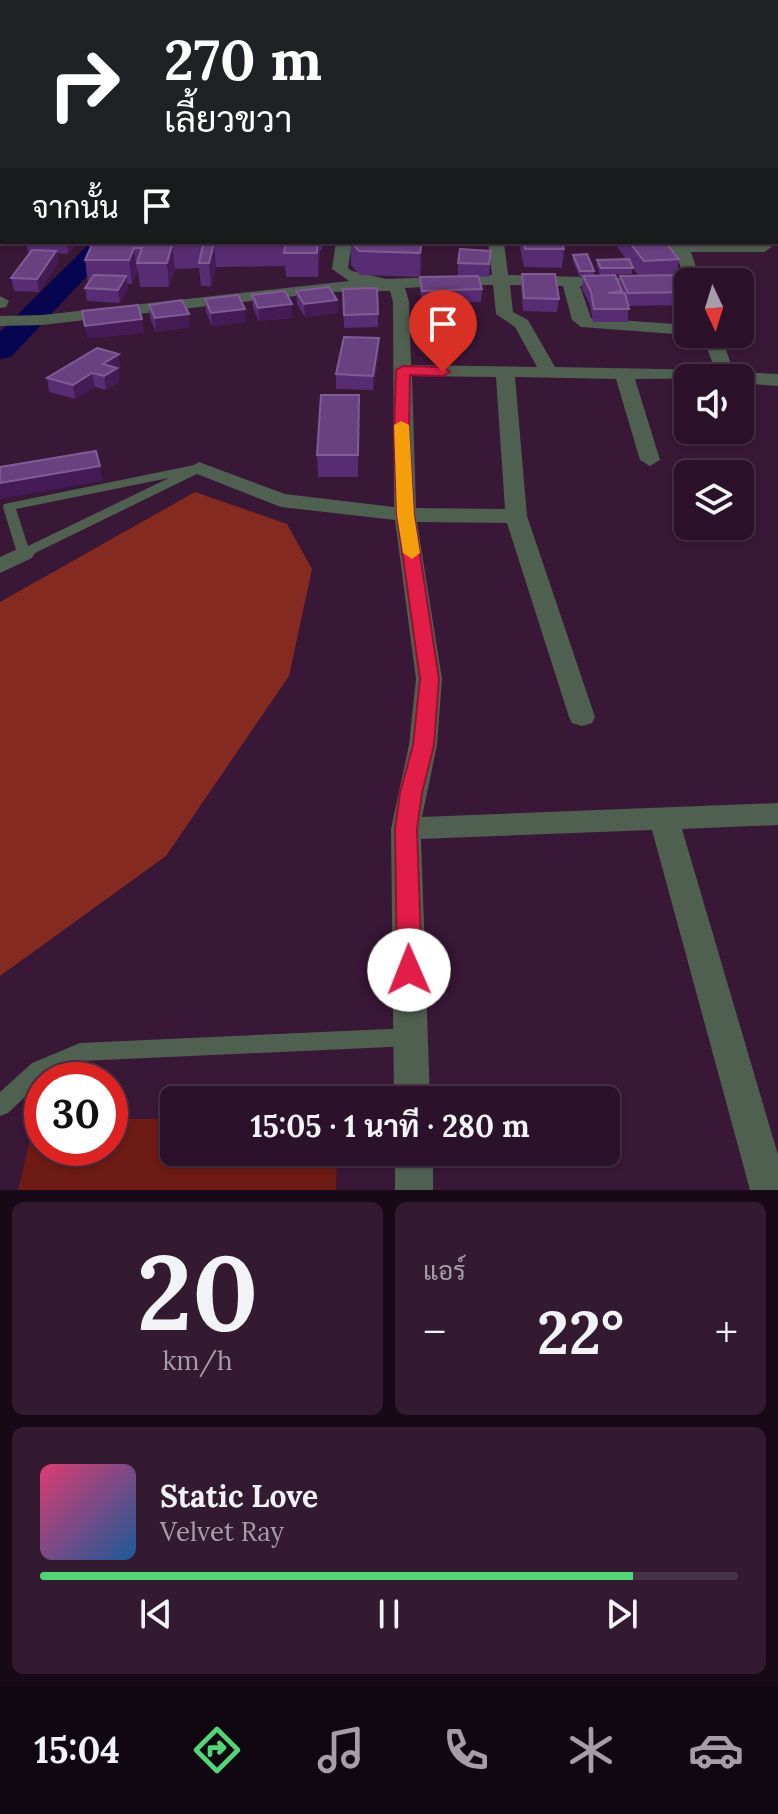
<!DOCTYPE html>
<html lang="th">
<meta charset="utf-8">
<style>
body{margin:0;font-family:Lora,Sarabun,serif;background:#331a31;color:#f1f3f6;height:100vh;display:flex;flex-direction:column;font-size:30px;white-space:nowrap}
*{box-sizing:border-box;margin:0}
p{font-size:26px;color:#a69da8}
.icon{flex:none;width:44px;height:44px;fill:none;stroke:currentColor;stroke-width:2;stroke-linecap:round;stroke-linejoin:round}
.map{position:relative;height:1190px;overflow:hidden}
.details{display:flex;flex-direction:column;gap:12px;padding:12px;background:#180917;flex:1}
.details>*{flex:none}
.banner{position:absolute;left:0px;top:0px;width:778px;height:244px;box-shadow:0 2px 6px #0004,0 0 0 2px #473146;background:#202124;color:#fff;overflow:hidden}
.needle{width:52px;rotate:176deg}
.fabs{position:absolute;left:674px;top:268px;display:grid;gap:16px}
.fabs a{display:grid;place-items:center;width:80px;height:80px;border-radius:12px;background:#2b1129;box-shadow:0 2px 6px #0004,0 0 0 2px #473146;font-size:40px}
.speed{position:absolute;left:24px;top:1062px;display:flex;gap:16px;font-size:40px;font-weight:700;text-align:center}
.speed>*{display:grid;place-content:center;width:104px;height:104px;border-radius:50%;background:#2b1129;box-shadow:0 2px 6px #0004,0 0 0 2px #473146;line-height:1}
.speed .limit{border:12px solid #d22;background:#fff;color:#111}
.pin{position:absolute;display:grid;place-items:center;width:68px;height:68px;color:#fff;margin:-82px -34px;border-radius:50% 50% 50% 0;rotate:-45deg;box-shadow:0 0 8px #0007}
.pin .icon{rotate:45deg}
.me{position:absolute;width:88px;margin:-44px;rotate:359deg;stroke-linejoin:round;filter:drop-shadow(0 0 6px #0008)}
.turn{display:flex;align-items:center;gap:28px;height:168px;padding:0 32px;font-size:36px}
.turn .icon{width:104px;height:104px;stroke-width:2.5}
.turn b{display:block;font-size:56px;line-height:68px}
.then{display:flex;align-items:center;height:76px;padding:0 32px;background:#0003;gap:16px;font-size:30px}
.big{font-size:60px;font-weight:700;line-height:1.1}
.details .tile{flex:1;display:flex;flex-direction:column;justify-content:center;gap:12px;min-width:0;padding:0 28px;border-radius:12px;background:#331a31}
.details .dial{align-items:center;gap:0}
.dial b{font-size:104px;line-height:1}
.song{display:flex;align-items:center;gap:24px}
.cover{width:96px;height:96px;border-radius:12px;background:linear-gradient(135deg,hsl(340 70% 55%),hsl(210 70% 35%))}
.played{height:8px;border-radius:4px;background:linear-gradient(90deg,#4fd675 85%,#473146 85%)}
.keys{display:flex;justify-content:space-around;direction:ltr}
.heat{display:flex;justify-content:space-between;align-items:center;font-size:44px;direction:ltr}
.details .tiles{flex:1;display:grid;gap:12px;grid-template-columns:1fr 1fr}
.tile:last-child{grid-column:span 2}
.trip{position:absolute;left:160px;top:1086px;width:460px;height:80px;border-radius:12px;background:#2b1129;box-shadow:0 2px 6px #0004,0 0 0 2px #473146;font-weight:700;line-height:80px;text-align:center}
.tab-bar{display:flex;height:128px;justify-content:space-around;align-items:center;background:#110710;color:#a69da8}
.tab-bar .icon{width:56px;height:56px}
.tab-bar .on{color:#4fd675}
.tab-bar b{font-size:36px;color:#f1f3f6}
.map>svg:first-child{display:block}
</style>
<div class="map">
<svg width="778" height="1190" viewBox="0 0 778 1190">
<rect width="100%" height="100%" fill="#391737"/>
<path fill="#6d1b14" d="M 35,1119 L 42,1119 L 42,1148 L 110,1148 L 110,1119 L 174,1119 L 174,1152 L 337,1152 L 336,1190 L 18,1190 Z"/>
<path fill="#852a20" d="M 195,492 L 287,524 L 312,569 L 289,676 L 166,856 L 0,976 L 0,602 Z"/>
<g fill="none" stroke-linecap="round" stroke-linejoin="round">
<path fill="#070550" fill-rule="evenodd" d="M 391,0 L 407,0 L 407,2 L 391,2 Z
M 91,242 L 119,242 L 11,357 L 0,359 L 0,332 Z"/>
<path fill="#4f6051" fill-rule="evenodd" d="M 199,464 L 203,465 L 205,468 L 203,471 L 29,556 L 19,556 L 17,553 L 3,507 L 4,504 ZM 169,478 L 28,546 L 16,509 Z
M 411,1028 L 418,1031 L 421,1037 L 418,1043 L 411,1046 L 81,1061 L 46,1077 L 8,1113 L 0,1116 L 0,1092 L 32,1063 L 80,1043 Z"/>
<path fill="#4f6051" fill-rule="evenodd" d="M 543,0 L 665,0 L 541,2 Z
M 336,242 L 352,242 L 348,268 L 352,271 L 386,279 L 492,275 L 488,242 L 504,242 L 508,275 L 622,278 L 624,281 L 616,286 L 580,286 L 591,318 L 688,325 L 688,334 L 693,334 L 688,335 L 581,327 L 572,320 L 563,286 L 510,285 L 513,312 L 528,320 L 555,367 L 715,370 L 702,334 L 720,334 L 734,372 L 778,374 L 778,386 L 740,383 L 740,378 L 635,379 L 660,460 L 650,466 L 640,460 L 616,379 L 515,377 L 527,516 L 595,717 L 592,723 L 582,726 L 572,723 L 569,717 L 507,523 L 417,522 L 442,679 L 437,745 L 422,817 L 778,803 L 778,825 L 682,829 L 778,1155 L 778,1190 L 750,1190 L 652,830 L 421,839 L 430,1100 L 394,1100 L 391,829 L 409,745 L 416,679 L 395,520 L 281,507 L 192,472 L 189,468 L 199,462 L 285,494 L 394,507 L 393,302 L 390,291 L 330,292 L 42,325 L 0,326 L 0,316 L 42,315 L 349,281 L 332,269 ZM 458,285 L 493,285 L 496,314 L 515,327 L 537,367 L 411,365 L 409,302 L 405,288 ZM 412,376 L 496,377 L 505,509 L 416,508 Z
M 681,242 L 764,242 L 772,247 L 764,252 L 691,252 L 701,282 L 688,282 L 688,286 L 675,252 L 658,253 L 650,248 L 658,243 Z
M 0,296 L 9,301 L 6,307 L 0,308 Z
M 24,546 L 32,548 L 35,553 L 32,558 L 0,573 L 0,557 Z
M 395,1152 L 433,1152 L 433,1190 L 395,1190 Z"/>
<path fill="#648169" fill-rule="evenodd" d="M 373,0 L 383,0 L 383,2 L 373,2 Z"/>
</g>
<path fill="#572c72" d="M 0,0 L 350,0 L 345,1 L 277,2 L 2,2 L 2,27 L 0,27 Z
M 405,0 L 597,0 L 597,2 L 405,2 Z
M 684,0 L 724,0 L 724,2 L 684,2 Z
M 726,0 L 778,0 L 778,8 L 776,9 L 776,2 L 732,2 Z
M 776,23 L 778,23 L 778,71 L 776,71 Z
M 0,32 L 2,32 L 2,125 L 0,125 Z
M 2,125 L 2,197 L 0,197 L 0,126 Z
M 0,217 L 2,217 L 2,242 L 17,242 L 16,244 L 0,243 Z
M 26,242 L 78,242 L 68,254 L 57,253 L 58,263 L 39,292 L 14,291 L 11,278 L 30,252 L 28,252 Z
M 93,242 L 322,242 L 322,250 L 320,250 L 318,277 L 286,277 L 285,266 L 216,267 L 211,286 L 201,286 L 199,268 L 175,269 L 169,287 L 140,287 L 138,271 L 137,271 L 132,284 L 127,284 L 128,289 L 120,303 L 87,301 L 85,288 L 88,284 L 85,260 Z
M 351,242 L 422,242 L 422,265 L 420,277 L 360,275 L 351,265 Z
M 519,242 L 562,242 L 564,249 L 562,268 L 524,267 Z
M 616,242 L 665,242 L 679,259 L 677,275 L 687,292 L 685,305 L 628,306 L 628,322 L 593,322 L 590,305 L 582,289 L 583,278 L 580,278 L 573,261 L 573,255 L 594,271 L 594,276 L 619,284 L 620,276 L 639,276 L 632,267 L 632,274 L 600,275 L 597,266 L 597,260 L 626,259 L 616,245 Z
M 491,251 L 489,277 L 479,276 L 482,289 L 481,302 L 422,304 L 420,290 L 420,277 L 471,276 L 458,276 L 458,263 Z
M 522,274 L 559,299 L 557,312 L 523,311 L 521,287 Z
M 343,289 L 378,314 L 378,327 L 344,328 Z
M 296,291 L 337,300 L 338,313 L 305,317 L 297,304 Z
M 252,295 L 292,318 L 259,321 L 253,308 Z
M 205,299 L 246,322 L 212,326 L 206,312 Z
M 149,305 L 190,327 L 156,332 L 150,318 Z
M 379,338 L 379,352 L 373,390 L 336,389 L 336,374 Z
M 121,368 L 118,370 L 119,382 L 106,390 L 95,387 L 75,399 L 49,392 L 47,378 Z
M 359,395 L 358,477 L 318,477 L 317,455 Z"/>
<path fill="#441b54" d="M 699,0 L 724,0 L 724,2 L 698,2 Z
M 756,0 L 778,0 L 778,8 L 776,9 L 776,2 L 756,2 Z
M 67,242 L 78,242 L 68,254 Z
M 318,242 L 319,242 L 320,255 L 318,277 Z
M 422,242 L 422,265 L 420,277 L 420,253 Z
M 214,243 L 216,267 L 211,286 L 209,263 Z
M 172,245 L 175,269 L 169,287 L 167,263 Z
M 134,248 L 137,271 L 132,284 L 129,260 Z
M 56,251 L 58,263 L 39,292 L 37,279 Z
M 126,276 L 128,289 L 120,303 L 118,290 Z
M 337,300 L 338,313 L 305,317 L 304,304 Z
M 292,304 L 292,318 L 259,321 L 258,308 Z
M 245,309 L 246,322 L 212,326 L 211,313 Z
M 189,314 L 190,327 L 156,332 L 155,318 Z
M 142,319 L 144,333 L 87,339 L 85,326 Z
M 379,338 L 379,352 L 373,390 L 373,376 Z
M 119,354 L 121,368 L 118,370 L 119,382 L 106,390 L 103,364 Z
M 92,373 L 95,387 L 75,399 L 73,385 Z
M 100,466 L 103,481 L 0,499 L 0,483 Z"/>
<path fill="#694181" stroke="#805c94" stroke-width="2" d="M 0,0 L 135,0 L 134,2 L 2,2 L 2,11 L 0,11 Z
M 155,0 L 242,0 L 242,2 L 154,2 Z
M 414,0 L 446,0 L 447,2 L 415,2 Z
M 634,0 L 682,0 L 684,2 L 636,2 Z
M 0,32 L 2,32 L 2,60 L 0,60 Z
M 776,35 L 778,35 L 778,47 L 776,47 Z
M 2,73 L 2,86 L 0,86 L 0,74 Z
M 0,93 L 2,93 L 2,106 L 0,106 Z
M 0,152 L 2,152 L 2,180 L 0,180 Z
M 0,217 L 2,217 L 2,231 L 0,231 Z
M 93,242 L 318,242 L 317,253 L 284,253 L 286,243 L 214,243 L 209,263 L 199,263 L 203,245 L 172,245 L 167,263 L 137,263 L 142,248 L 134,248 L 129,260 L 85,260 Z
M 351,242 L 422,242 L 420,253 L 359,251 Z
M 524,242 L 562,242 L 564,249 L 525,249 Z
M 629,242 L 665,242 L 679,259 L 644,261 Z
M 460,249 L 491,251 L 489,264 L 458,263 Z
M 32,250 L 56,251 L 37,279 L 11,278 Z
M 587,254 L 594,271 L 580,271 L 573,255 Z
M 629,259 L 633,268 L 601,268 L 597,260 Z
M 522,274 L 555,274 L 559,299 L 524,298 Z
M 94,275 L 126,276 L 118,290 L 85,288 Z
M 615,275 L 622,291 L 608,293 L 625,293 L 629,309 L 594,309 L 591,292 L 583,276 Z
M 678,275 L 687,292 L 628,293 L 620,276 Z
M 478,276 L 482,289 L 422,291 L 420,277 Z
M 329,287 L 337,300 L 304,304 L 296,291 Z
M 377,288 L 378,314 L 344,315 L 343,289 Z
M 285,291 L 292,304 L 258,308 L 252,295 Z
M 238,295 L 245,309 L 211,313 L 205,299 Z
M 182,300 L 189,314 L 155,318 L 149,305 Z
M 138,305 L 142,319 L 85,326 L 82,311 Z
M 344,337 L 379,338 L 373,376 L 336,374 Z
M 97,348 L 119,354 L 103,364 L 117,368 L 104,376 L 92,373 L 73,385 L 47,378 Z
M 321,395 L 359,395 L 358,455 L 317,455 Z
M 96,451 L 100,466 L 0,483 L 0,467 Z"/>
<path fill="#e11d48" stroke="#92132f" stroke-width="2" d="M 403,366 L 443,367 L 450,372 L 443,376 L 410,375 L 409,434 L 414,515 L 439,679 L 434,745 L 422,793 L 417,829 L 422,970 L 418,978 L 409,981 L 401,978 L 397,970 L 395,829 L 400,793 L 413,745 L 420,679 L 397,515 L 394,434 L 396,370 Z"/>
<path fill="#f59e0b" d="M 401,421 L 409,425 L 414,515 L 420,553 L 412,559 L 403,553 L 397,515 L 394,425 Z"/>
</svg>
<div class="fabs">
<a><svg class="needle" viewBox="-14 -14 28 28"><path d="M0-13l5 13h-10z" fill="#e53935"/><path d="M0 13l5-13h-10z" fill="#a69da8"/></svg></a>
<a><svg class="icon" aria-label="sound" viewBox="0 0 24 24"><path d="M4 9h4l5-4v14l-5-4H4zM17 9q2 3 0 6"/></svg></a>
<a><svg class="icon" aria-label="layers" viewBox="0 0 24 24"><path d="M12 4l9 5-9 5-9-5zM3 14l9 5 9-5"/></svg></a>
</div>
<div class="speed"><div class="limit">30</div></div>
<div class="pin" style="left:443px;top:372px;background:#d93025"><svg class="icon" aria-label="arrive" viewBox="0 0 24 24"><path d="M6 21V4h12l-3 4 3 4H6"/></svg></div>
<svg class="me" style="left:409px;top:970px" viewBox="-20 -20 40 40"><circle r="19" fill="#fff"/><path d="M0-13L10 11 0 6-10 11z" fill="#e11d48"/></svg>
<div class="trip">15:05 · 1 นาที · 280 m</div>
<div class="banner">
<div class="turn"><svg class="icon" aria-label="right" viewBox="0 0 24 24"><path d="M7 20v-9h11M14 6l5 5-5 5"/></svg><div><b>270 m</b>เลี้ยวขวา</div></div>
<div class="then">จากนั้น<svg class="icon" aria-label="arrive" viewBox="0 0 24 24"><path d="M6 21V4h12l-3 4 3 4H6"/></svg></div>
</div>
</div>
<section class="details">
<div class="tiles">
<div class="tile dial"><b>20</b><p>km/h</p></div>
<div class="tile"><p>แอร์</p>
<div class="heat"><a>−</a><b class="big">22°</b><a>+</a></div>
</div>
<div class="tile">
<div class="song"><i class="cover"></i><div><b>Static Love</b><p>Velvet Ray</p></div></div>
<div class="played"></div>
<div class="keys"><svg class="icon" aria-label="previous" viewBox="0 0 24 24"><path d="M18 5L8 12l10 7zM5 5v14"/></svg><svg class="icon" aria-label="pause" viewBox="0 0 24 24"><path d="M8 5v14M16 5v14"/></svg><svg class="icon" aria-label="next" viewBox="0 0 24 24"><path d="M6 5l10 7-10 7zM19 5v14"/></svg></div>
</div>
</div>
</section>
<nav class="tab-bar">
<b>15:04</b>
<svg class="icon on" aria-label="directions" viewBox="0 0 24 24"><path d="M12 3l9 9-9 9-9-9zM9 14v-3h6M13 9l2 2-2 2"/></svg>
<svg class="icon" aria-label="music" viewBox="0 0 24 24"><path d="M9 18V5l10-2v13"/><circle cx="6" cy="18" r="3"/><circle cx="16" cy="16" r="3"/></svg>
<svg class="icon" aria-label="phone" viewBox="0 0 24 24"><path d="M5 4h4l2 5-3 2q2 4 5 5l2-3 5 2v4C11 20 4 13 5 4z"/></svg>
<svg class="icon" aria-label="climate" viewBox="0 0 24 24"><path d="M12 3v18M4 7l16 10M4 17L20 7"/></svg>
<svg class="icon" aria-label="car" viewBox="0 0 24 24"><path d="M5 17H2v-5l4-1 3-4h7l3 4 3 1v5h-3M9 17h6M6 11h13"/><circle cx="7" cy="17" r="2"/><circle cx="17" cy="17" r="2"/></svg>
</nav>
